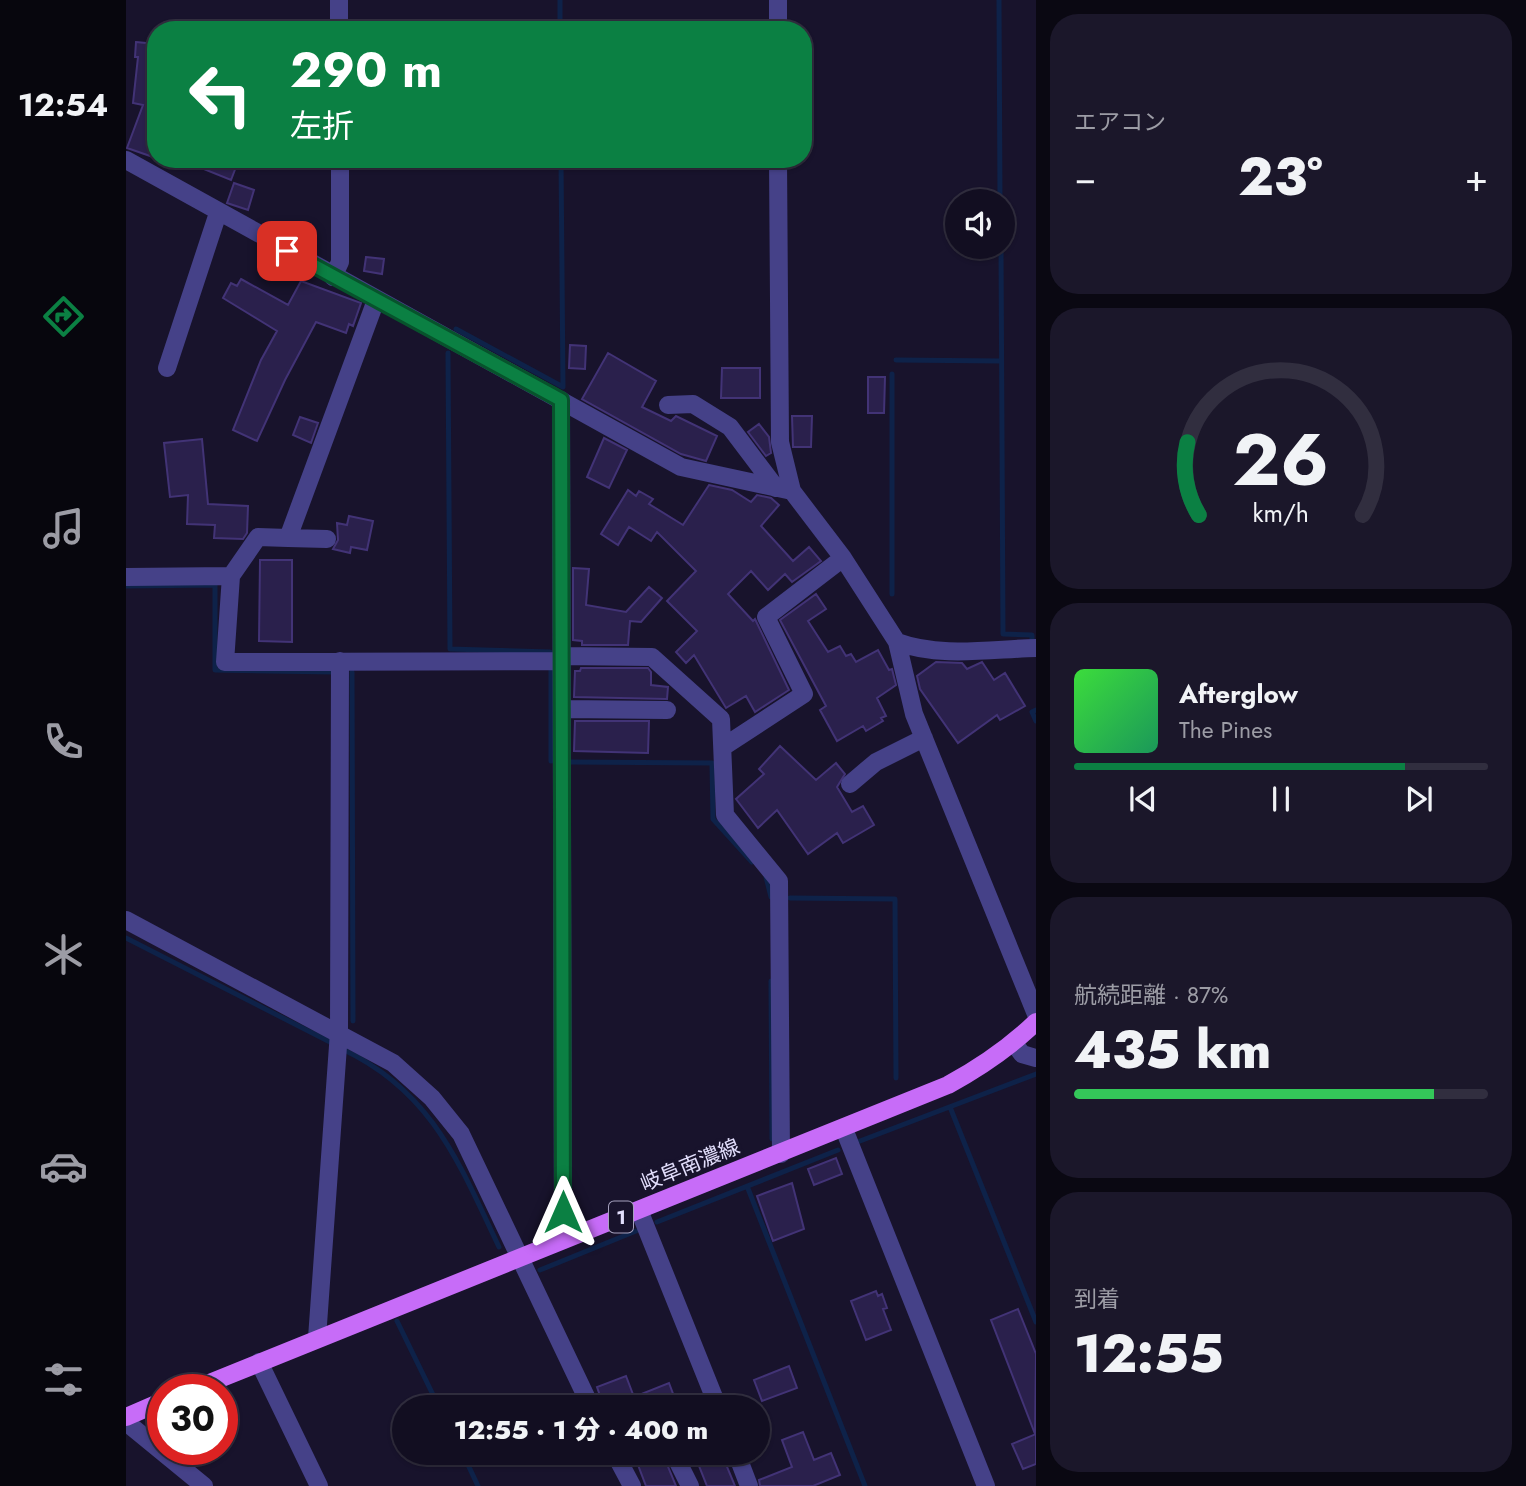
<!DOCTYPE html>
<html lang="ja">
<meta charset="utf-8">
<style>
body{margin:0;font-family:Jost,"Noto Sans JP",sans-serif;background:#1b172a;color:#f1f3f6;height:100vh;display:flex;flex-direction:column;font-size:26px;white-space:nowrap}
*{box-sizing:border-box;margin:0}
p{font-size:23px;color:#9c9ca5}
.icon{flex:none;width:38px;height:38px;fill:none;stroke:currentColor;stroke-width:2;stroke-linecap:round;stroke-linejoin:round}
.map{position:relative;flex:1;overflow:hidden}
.panel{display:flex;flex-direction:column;gap:14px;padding:14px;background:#0a0812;width:490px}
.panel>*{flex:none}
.guide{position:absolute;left:21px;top:21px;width:665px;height:147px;border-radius:28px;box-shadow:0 2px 5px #0004,0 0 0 2px #312e3f;background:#0b8043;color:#fff;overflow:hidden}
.tools{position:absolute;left:819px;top:189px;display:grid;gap:14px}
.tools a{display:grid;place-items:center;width:70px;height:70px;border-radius:50%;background:#120e21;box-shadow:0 2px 5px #0004,0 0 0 2px #312e3f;font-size:35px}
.speed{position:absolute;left:21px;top:1374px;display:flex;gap:14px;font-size:35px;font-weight:700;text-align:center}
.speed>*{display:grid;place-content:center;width:91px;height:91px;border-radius:50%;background:#120e21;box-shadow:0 2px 5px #0004,0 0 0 2px #312e3f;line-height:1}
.speed .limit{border:10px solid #d22;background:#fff;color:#111}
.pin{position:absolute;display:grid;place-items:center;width:60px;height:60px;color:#fff;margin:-30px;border-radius:14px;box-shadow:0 4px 10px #0006}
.me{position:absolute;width:77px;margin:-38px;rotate:0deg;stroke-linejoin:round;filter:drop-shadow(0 0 5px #0008)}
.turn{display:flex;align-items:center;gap:24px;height:147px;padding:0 28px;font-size:32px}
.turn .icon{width:91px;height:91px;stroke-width:2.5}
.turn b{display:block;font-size:49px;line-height:60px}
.big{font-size:52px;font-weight:800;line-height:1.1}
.panel .tile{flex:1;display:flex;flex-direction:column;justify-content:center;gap:10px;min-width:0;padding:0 24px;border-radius:28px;background:#1b172a}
.panel .dial{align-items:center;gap:0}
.dial svg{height:182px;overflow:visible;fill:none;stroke:#312e3f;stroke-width:7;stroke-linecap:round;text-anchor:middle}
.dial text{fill:#f1f3f6;stroke:none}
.song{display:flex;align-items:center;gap:21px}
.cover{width:84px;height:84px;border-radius:10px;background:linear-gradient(135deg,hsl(120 70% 55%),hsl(150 70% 35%))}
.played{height:7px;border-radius:4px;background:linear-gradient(90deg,#0b8043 80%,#312e3f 80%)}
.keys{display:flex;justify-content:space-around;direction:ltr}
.heat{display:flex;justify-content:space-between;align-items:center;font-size:38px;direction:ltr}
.charge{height:10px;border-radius:5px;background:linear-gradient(90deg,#34c759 87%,#312e3f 0)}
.trip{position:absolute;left:266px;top:1395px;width:378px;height:70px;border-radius:35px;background:#120e21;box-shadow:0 2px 5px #0004,0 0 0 2px #312e3f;font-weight:800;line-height:70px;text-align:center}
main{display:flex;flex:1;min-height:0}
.tabs{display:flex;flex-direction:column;width:126px;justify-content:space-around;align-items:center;background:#07060d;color:#9c9ca5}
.tabs .icon{width:49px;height:49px}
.tabs .active{color:#0b8043}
.tabs b{font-size:32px;color:#f1f3f6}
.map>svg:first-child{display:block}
</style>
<main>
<nav class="tabs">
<b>12:54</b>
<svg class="icon active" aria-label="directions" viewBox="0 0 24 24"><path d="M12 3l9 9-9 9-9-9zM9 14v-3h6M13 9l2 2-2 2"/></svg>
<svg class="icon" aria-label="music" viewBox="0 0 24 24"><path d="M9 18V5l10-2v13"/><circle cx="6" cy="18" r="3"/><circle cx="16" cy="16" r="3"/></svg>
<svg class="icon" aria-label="phone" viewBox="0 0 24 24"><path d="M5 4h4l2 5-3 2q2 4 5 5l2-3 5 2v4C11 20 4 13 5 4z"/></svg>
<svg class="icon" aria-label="climate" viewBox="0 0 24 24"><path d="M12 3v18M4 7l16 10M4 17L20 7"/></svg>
<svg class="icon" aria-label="car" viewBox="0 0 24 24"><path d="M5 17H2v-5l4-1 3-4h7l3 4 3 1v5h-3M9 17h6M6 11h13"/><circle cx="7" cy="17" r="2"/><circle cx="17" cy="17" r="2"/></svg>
<svg class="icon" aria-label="filters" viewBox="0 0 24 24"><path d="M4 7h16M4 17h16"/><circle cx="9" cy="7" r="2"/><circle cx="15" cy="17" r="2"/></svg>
</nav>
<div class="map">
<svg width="910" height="1486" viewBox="0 0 910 1486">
<rect width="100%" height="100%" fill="#18132c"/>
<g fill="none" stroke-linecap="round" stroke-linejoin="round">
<path stroke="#0e2249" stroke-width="5" d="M 434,0 L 434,30
M 873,0 L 874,201
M 875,247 L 877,634 L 906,635 L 906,640
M 330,329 L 437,387 L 435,159
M 322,353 L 324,649 L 424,652
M 770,360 L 875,361
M 766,374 L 766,594
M 0,586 L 89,585 L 89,670 L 208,672
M 425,668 L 425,761
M 226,672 L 227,1021
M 910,710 L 906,712 L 910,721
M 443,762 L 586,763 L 587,819 L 626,862
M 640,877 L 645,897
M 664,898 L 769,899 L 770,1078
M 0,938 L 206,1043
M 645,981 L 646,1139
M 216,1049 C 306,1091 333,1163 373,1247
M 824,1107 L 910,1322
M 734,1141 L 910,1074
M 621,1186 L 739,1486
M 531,1222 L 712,1150
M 414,1270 L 510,1231
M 271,1321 L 313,1407
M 336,1452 L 352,1486"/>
</g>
<path fill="#2a204c" stroke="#423376" stroke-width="2" d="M 10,42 L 30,44 L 30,158 L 1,148 L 17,105 L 7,103 L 12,57 L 9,57 Z
M 53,159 L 113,159 L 105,180 Z
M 108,183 L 128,190 L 122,210 L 101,203 Z
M 240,257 L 258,259 L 256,274 L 238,271 Z
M 115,279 L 162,305 L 175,281 L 235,303 L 227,326 L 223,324 L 220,333 L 190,322 L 159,380 L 131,441 L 107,430 L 135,360 L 151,331 L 97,298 L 105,283 L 111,286 Z
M 444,345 L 460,346 L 459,369 L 443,368 Z
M 482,353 L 530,381 L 516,407 L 545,421 L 550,416 L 591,436 L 580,461 L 555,454 L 456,399 Z
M 596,368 L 634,368 L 634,398 L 595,398 Z
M 742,377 L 759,377 L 758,413 L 742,413 Z
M 666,416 L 686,416 L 685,447 L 667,447 Z
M 174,417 L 192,423 L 185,443 L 167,435 Z
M 633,424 L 643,437 L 645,453 L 640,456 L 622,432 Z
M 478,438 L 501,450 L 483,488 L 461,477 Z
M 76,439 L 82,504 L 122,506 L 121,533 L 117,539 L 88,538 L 89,525 L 61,524 L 62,495 L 44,497 L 38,443 Z
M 583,485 L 606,490 L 625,502 L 631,495 L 645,498 L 653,505 L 635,526 L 667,561 L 683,547 L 695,561 L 666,582 L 659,574 L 642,590 L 625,571 L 602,594 L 627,621 L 629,619 L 663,690 L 629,712 L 620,696 L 600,708 L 568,655 L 560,663 L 550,652 L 571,631 L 541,601 L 570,571 L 531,532 L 525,541 L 503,527 L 492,545 L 475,534 L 502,490 L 510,496 L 513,491 L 527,499 L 523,504 L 557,525 Z
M 223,516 L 247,521 L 241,550 L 225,547 L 224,553 L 207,549 L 212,540 L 211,523 L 221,525 Z
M 134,560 L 166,560 L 166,642 L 133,641 Z
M 447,568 L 463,569 L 460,605 L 500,612 L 523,587 L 536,598 L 515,622 L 504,621 L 502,645 L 456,645 L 456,641 L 447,640 Z
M 690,594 L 700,609 L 682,621 L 702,652 L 714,646 L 720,656 L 725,654 L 730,662 L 752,650 L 763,670 L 766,669 L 770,685 L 751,698 L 760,716 L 755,718 L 757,721 L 740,731 L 737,726 L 711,741 L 694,710 L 700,706 L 654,620 Z
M 810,662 L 836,663 L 841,669 L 856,662 L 868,680 L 879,673 L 899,706 L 874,720 L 871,715 L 832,743 L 794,689 L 791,676 Z
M 455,668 L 522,668 L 525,672 L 525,685 L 542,687 L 541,699 L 448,697 L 449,671 L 454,671 Z
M 449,721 L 523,721 L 522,753 L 448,751 Z
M 654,746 L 690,780 L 710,763 L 719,774 L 711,787 L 726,812 L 737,806 L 748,825 L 717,843 L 711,833 L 682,854 L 651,810 L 632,828 L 610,799 L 638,774 L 633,769 Z
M 710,1158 L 716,1174 L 688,1185 L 682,1169 Z
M 666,1183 L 678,1229 L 647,1241 L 631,1196 Z
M 750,1291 L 752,1296 L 756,1294 L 761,1308 L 757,1309 L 765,1330 L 740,1340 L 725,1301 Z
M 892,1309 L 910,1354 L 909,1434 L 865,1320 Z
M 663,1366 L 671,1388 L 636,1401 L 628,1380 Z
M 500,1376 L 508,1397 L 543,1383 L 552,1407 L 478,1407 L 471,1387 Z
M 677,1432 L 688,1460 L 705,1453 L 714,1475 L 687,1486 L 634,1486 L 633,1480 L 666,1467 L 656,1440 Z
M 910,1434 L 910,1464 L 897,1469 L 886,1444 Z
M 520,1452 L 536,1452 L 550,1486 L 520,1486 L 509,1457 Z
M 560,1452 L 588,1452 L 591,1460 L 597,1457 L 609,1486 L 581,1486 L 569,1456 L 563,1459 Z"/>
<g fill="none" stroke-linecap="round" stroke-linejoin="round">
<path stroke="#454188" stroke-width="18" d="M 213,0 L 213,30
M 652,0 L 652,30
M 652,159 L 654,442 L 666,491 L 717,558 L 771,642 L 788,714 L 910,1014
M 0,160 L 555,467 L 666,491
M 207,277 L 214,262 L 214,159
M 41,368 L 92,213
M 435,400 L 437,1240
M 542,405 L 567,404 L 604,427 L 650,488
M 162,538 L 201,539
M 105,576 L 132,537 L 162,538 L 250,300
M 0,577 L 105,576 L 99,662 L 435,661
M 771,642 C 814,658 865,649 910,648
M 435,656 L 526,657 L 595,719 L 599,815 L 653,881 L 655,1154
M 436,709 L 541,710
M 597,747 L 678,694 L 640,617 L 717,558
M 724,784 L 750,762 L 798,738
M 0,920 L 267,1063 L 306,1098 L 335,1134 L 465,1407
M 888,1043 L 896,1054 L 910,1058
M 718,1129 L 860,1486
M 513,1210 L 592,1407
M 191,1338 L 213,1032 L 214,661
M 133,1362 L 193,1486
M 0,1422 L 78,1486
M 488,1452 L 506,1486
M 547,1452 L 564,1486
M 610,1452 L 623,1486"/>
<path stroke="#c76cf8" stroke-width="18" d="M 66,1390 L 822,1085 C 855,1067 883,1048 910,1022
M 0,1417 L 37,1401"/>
</g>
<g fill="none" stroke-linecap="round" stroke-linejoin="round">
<defs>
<path id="route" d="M 161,251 L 435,400 L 437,1212"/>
</defs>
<use href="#route" stroke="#07532c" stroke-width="18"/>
<use href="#route" stroke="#0b8043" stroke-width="12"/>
</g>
<g text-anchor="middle" stroke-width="7" stroke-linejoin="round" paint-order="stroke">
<rect fill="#18132c" stroke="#a6a2be" stroke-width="2" x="483" y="1201.5" width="24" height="31" rx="5"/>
<g font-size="19" font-weight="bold" fill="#e3dffd">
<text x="495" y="1224">1</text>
</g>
<g font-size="21" fill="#e3dffd" stroke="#18132c">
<text transform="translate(564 1165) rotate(-22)" y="7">岐阜南濃線</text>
</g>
</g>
</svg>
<div class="tools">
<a><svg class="icon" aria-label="sound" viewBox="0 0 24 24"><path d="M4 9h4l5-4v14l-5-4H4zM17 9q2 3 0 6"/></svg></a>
</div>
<div class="speed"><div class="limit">30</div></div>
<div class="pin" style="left:161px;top:251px;background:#d93025"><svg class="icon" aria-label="arrive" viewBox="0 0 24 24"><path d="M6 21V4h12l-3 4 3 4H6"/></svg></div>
<svg class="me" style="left:437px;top:1212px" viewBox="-20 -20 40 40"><path d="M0-17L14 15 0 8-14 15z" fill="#0b8043" stroke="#fff" stroke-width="4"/></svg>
<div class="trip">12:55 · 1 分 · 400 m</div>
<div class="guide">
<div class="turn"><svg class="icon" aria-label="left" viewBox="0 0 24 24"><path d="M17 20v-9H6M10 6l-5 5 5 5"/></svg><div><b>290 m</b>左折</div></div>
</div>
</div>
<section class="panel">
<div class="tile"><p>エアコン</p>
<div class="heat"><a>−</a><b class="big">23°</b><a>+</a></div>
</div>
<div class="tile dial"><svg viewBox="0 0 100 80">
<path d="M14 69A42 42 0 1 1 86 69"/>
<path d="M14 69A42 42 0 0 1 9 37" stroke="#0b8043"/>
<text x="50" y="56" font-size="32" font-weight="700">26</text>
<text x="50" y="72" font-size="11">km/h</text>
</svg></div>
<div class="tile">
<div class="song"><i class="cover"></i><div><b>Afterglow</b><p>The Pines</p></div></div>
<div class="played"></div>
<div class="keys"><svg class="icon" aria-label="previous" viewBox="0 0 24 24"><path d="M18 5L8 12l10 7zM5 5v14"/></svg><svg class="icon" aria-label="pause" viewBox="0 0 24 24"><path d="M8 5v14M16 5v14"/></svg><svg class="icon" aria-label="next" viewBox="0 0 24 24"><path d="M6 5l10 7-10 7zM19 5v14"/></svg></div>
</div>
<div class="tile"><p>航続距離 · 87%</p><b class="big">435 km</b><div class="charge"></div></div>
<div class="tile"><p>到着</p><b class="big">12:55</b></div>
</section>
</main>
